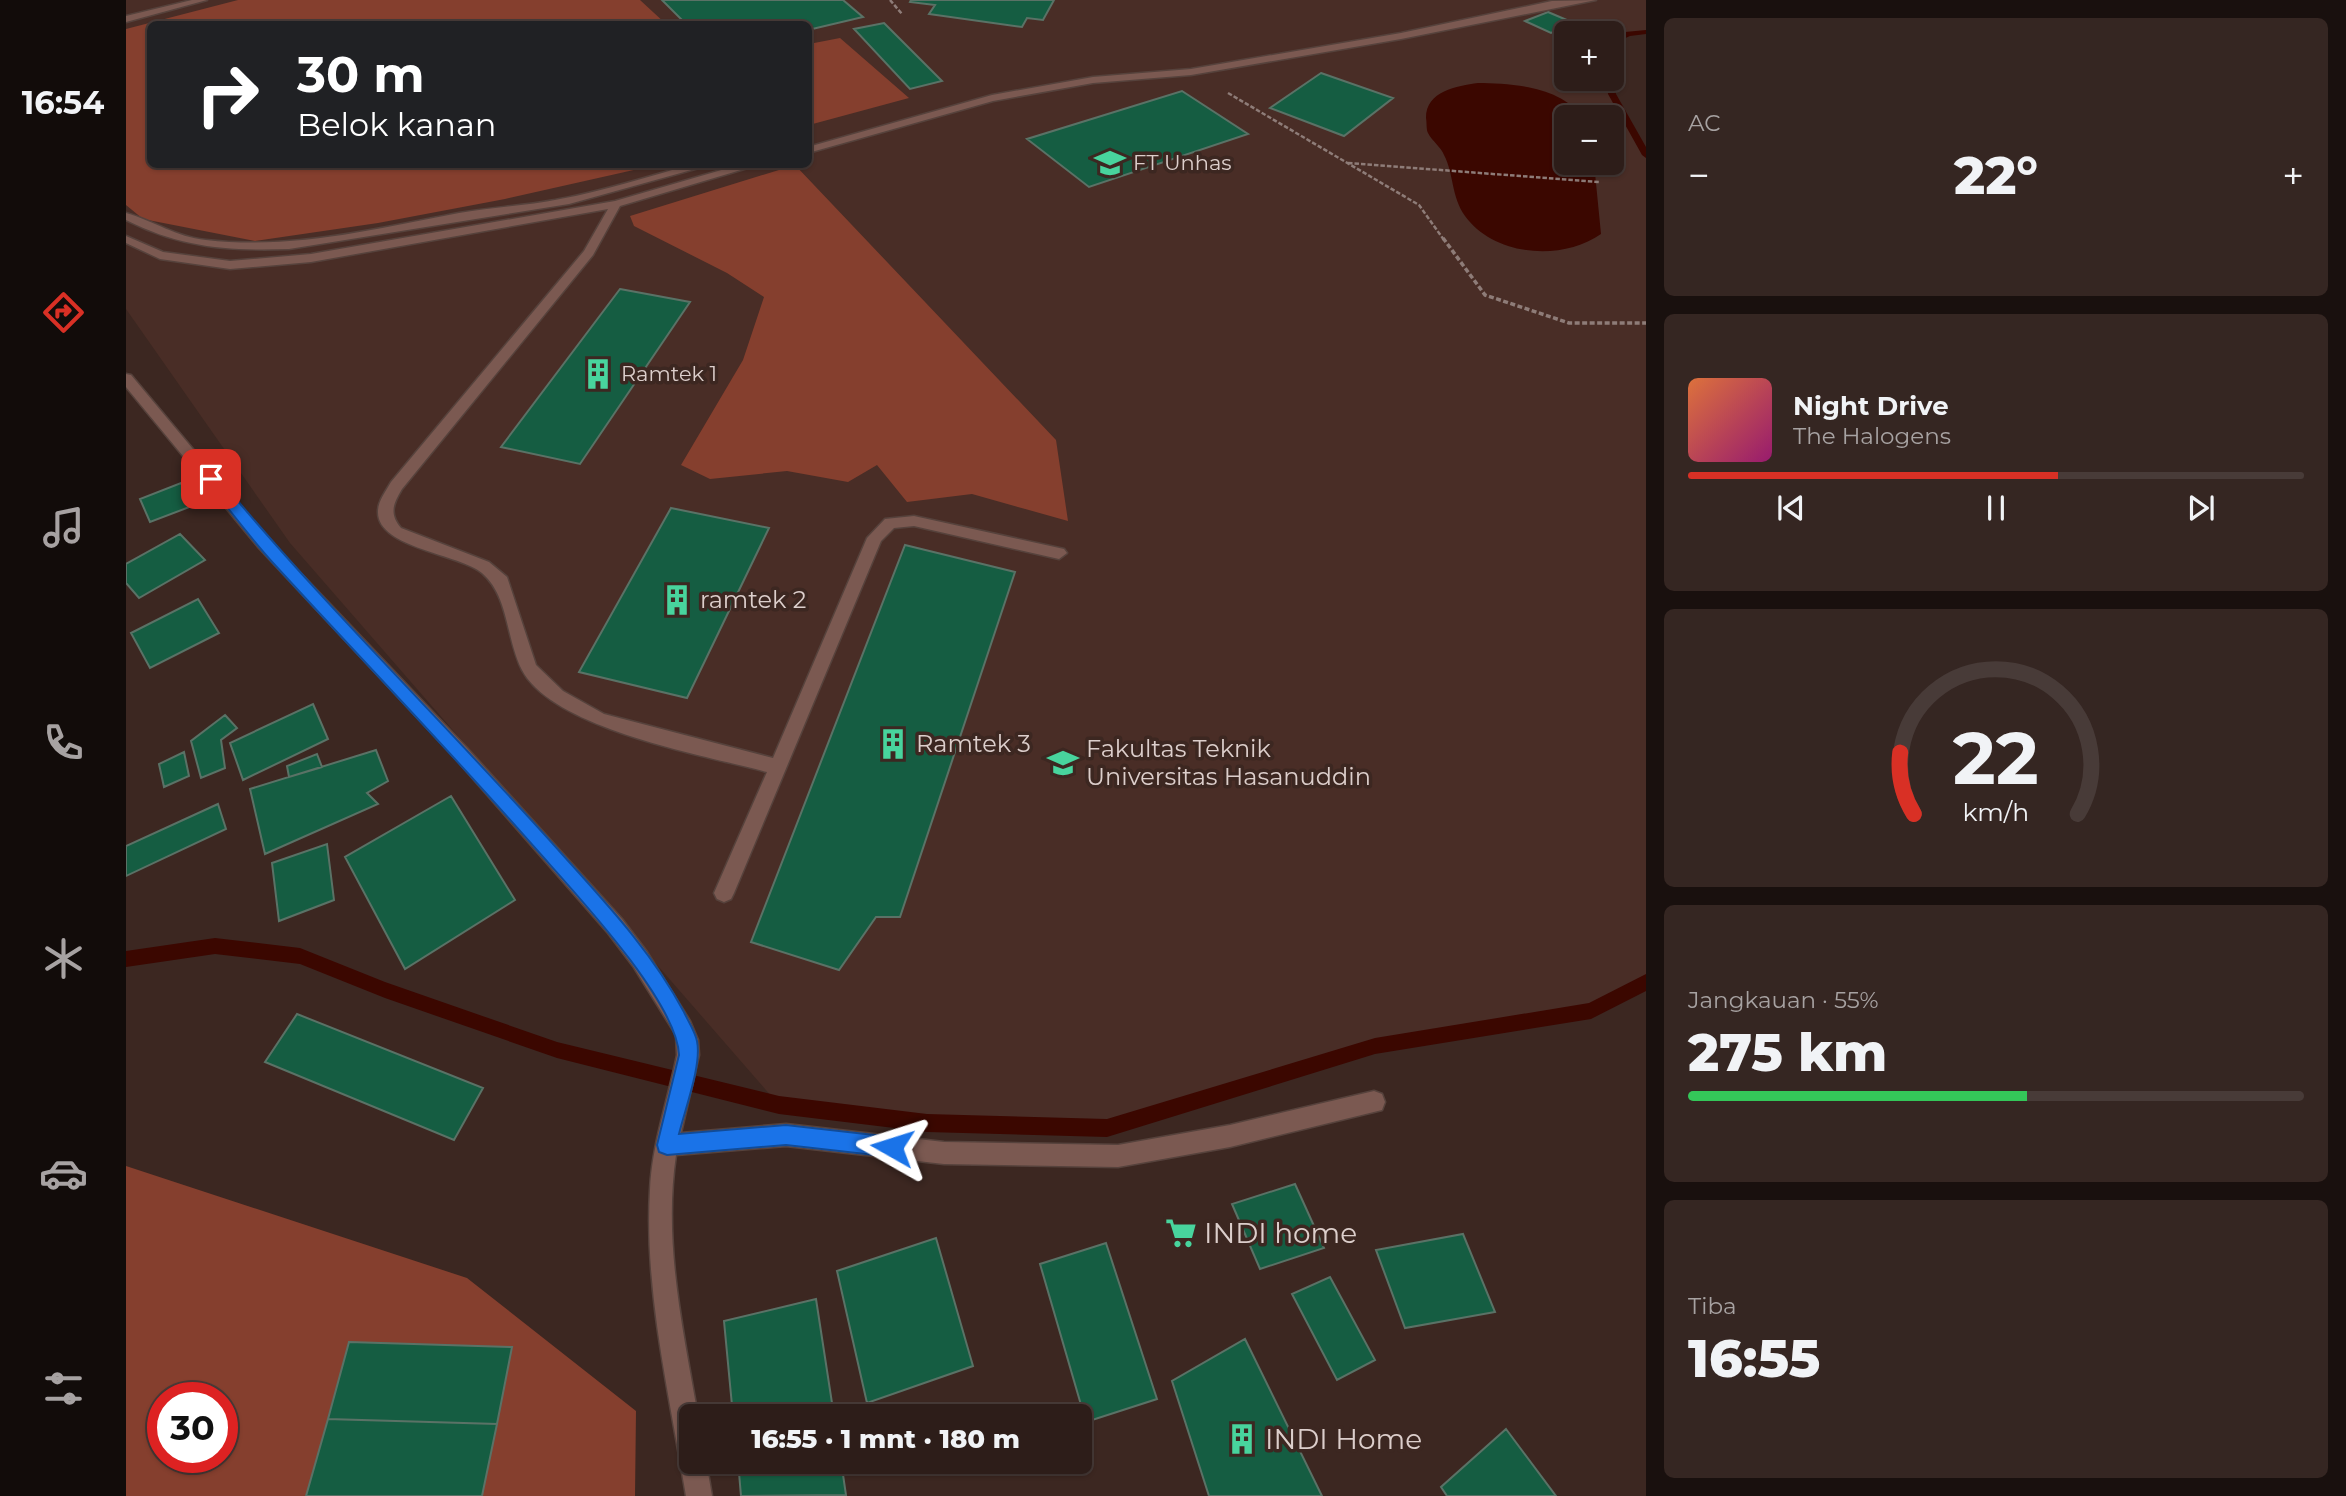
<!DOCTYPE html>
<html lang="id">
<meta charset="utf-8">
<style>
body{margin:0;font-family:Montserrat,sans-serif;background:#352622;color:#f1f3f6;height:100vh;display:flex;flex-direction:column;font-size:26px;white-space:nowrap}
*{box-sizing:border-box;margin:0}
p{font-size:23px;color:#a7a2a2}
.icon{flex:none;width:38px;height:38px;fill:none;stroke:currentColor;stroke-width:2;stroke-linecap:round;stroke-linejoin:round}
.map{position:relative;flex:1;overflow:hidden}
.sheet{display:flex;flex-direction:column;gap:18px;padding:18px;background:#19100e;width:700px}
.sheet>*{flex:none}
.guide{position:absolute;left:21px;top:21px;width:665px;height:147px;border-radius:10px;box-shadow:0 2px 5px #0004,0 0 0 2px #483b38;background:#202124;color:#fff;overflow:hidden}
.tools{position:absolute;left:1428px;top:21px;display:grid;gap:14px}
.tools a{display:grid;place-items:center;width:70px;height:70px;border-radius:10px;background:#2d1d19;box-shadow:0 2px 5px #0004,0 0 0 2px #483b38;font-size:35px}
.speed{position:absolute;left:21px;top:1382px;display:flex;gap:14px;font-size:35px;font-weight:700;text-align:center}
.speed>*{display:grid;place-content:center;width:91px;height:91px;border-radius:50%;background:#2d1d19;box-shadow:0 2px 5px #0004,0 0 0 2px #483b38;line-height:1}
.speed .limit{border:10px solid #d22;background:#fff;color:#111}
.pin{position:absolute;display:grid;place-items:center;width:60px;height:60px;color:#fff;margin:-30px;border-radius:14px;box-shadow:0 4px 10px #0006}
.me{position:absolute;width:77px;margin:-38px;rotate:276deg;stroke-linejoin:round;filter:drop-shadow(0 0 5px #0008)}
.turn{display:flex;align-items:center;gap:24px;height:147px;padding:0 35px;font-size:32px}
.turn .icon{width:91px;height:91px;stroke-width:2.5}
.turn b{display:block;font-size:49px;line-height:60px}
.big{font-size:52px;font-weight:800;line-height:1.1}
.sheet .tile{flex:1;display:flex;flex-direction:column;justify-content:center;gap:10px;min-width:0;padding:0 24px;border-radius:10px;background:#352622}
.sheet .dial{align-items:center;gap:0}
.dial svg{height:182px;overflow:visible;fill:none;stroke:#483b38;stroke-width:7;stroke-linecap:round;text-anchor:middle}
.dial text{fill:#f1f3f6;stroke:none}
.song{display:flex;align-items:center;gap:21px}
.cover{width:84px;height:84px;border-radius:10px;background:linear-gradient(135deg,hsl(20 70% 55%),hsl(320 70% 35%))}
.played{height:7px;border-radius:4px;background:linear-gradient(90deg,#d93025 60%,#483b38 60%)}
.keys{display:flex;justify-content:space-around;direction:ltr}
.heat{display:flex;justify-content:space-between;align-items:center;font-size:38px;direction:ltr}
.charge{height:10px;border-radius:5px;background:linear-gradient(90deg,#34c759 55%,#483b38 0)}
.trip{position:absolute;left:553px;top:1404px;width:413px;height:70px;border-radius:10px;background:#2d1d19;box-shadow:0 2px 5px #0004,0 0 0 2px #483b38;font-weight:800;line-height:70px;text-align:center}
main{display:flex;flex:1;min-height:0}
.tabs{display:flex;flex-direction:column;width:126px;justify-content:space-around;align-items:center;background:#120c0a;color:#a7a2a2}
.tabs .icon{width:49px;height:49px}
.tabs .current{color:#d93025}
.tabs b{font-size:32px;color:#f1f3f6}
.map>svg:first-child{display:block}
</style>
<main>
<nav class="tabs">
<b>16:54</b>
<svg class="icon current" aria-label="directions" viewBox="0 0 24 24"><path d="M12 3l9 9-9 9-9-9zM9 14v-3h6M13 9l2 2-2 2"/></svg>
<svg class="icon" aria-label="music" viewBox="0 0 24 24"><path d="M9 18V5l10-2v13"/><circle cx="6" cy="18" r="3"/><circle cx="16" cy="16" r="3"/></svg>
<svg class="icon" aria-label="phone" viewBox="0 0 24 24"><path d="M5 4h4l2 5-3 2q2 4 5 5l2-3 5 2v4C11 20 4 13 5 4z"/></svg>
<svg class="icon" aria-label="climate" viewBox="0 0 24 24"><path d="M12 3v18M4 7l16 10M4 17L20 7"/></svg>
<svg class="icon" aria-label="car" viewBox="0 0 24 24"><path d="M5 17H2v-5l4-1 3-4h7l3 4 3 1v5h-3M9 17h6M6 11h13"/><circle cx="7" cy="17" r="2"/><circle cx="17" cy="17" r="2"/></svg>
<svg class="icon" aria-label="filters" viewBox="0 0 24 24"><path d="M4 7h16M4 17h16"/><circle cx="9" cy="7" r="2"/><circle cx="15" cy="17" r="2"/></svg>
</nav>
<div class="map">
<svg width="1520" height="1496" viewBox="0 0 1520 1496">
<rect width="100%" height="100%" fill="#3c2721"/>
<path fill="#492d26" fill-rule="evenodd" d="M 0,0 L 1520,0 L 1520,32 L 1502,34 L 1486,42 L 1486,33 L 1440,33 L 1440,79 L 1484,79 L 1486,94 L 1520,155 L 1520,982 L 1465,1011 L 1249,1046 L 981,1128 L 801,1123 L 653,1105 L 164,543 L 0,309 ZM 24,24 L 682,24 L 682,164 L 24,164 ZM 1440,117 L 1486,117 L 1486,163 L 1440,163 Z"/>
<path fill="#853f2e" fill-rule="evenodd" d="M 112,0 L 514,0 L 540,24 L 24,24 L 24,164 L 530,165 L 379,199 L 252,223 L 129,241 L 17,219 L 0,205 L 0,29 Z
M 714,38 L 783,98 L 683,125 L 683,44 Z
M 669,165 L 930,440 L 942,521 L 846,494 L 781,502 L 751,465 L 722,482 L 661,471 L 584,479 L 555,465 L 617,360 L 638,297 L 601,273 L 508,226 L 504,216 Z
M 0,1166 L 341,1278 L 510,1411 L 509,1496 L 0,1496 ZM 37,1398 L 96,1398 L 96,1458 L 37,1458 Z"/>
<path fill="#3b0700" d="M 1352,83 C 1385,83 1436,87 1456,117 L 1440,117 L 1440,163 L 1468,163 L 1475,234 C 1435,262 1368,256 1339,216 C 1325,196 1328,174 1318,155 C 1315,147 1306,141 1302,133 C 1300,129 1301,123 1300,118 C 1300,91 1331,86 1352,83 Z"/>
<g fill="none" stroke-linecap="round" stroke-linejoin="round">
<path fill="#3b0700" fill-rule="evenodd" d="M 1520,30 L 1520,34 L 1504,36 L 1486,44 L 1486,39 L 1499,32 Z
M 1486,77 L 1490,94 L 1520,147 L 1520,158 L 1516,155 L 1482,94 L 1480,79 Z
M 89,938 L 174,948 L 259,982 L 431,1042 L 653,1096 L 801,1114 L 981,1119 L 1249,1038 L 1463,1003 L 1520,974 L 1520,991 L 1465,1019 L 1249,1054 L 981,1137 L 801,1132 L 653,1114 L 431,1058 L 259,998 L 174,964 L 89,954 L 0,967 L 0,951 Z"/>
</g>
<path fill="#155d42" stroke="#5a7266" stroke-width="2" d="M 536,0 L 717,0 L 737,17 L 682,30 L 682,24 L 560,24 Z
M 785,0 L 928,0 L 917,20 L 901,18 L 896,27 L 803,14 L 809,5 L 784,2 Z
M 1422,12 L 1448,23 L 1425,33 L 1399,21 Z
M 758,23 L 816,81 L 784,89 L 728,29 Z
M 1195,73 L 1267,98 L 1218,136 L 1144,108 Z
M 1056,91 L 1122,134 L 963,187 L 901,139 Z
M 494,289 L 564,302 L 454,464 L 375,447 Z
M 55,483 L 66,506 L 24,522 L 14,499 Z
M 545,508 L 643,528 L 561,698 L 453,672 Z
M 54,534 L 79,560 L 13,598 L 0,583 L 0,564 Z
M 779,545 L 889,572 L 774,917 L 750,917 L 713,970 L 625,942 Z
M 72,599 L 93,633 L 24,668 L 5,633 Z
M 187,704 L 202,739 L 117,780 L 104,743 Z
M 99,715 L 111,728 L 95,740 L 99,768 L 75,778 L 65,741 Z
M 250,750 L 262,781 L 241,793 L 252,804 L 139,854 L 124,789 Z
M 58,752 L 63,776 L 38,787 L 33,764 Z
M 191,754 L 196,767 L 163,777 L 161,766 Z
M 325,796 L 389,900 L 279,969 L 219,857 Z
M 92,804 L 100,829 L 0,876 L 0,846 Z
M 201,844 L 208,900 L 153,921 L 146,863 Z
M 171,1014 L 357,1088 L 328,1140 L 139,1062 Z
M 1169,1184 L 1198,1248 L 1134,1269 L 1106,1204 Z
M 1337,1234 L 1369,1312 L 1279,1328 L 1250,1250 Z
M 810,1238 L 847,1366 L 741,1403 L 711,1271 Z
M 980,1243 L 1031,1399 L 960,1422 L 914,1264 Z
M 1204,1277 L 1249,1360 L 1211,1380 L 1166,1294 Z
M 690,1299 L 708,1416 L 607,1416 L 598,1321 Z
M 1119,1339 L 1196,1496 L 1083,1496 L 1046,1381 Z
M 223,1342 L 386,1347 L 371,1424 L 202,1419 Z
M 202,1419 L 371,1424 L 356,1496 L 180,1496 Z
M 1380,1429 L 1430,1496 L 1321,1496 L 1315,1487 Z
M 612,1461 L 715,1461 L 720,1495 L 615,1496 Z"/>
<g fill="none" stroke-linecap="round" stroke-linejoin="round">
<defs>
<path id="service" d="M 66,0 L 81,0 L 0,22 L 0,16 Z
M 1470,0 L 1275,39 L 1065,75 L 967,83 L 867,101 L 682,153 L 682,147 L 866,95 L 967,77 L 1065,69 L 1275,33 L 1426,1 Z
M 568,164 L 587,164 L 443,204 L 163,249 C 102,251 56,248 0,220 L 0,213 C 28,221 50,237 80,240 C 166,250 249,229 333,213 C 367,207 400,206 434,199 C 479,191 523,176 568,164 Z
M 616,164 L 635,164 L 494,206 L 467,255 L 276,489 C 267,504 263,514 275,528 L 363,562 L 381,577 L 410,665 L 437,691 L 478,714 L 647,758 L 741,538 L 759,519 L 788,516 L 938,549 L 941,553 L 933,559 L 788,526 L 768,528 L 755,541 L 608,893 L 605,899 L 598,902 L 591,899 L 588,893 L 641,772 C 578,755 427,729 396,670 C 380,639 383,596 356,573 C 334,554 250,548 252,511 C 252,501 260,491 265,482 L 458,251 L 482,209 L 185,262 L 104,269 L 34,259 L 0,243 L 0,236 L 37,252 L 104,261 L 185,254 L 489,201 Z"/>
<path id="minor" d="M 0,374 L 5,375 L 143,540 L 341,748 L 496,919 L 521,952 L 564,1021 L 572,1040 L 573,1055 L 555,1133 L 660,1124 L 818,1142 L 992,1145 L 1104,1125 L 1248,1091 L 1256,1094 L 1259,1102 L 1256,1110 L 1104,1147 L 992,1167 L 818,1164 L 660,1146 L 550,1155 C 537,1242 557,1330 572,1416 L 565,1416 L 565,1461 L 580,1461 L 586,1496 L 560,1496 C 544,1397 518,1292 524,1190 C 526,1144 542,1100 551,1055 L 550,1035 L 507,966 L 482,933 L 329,758 L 133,548 L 0,387 Z"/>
</defs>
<use href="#service" stroke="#56423c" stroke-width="3"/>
<use href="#minor" stroke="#56423c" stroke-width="3"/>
<path stroke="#8e7c78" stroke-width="2.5" stroke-dasharray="4.5 2" stroke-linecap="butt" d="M 764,0 L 776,14
M 1102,93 L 1293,205 L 1318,240
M 1222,163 L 1473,182"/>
<path stroke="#8e7c78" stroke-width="3.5" stroke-dasharray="5 2.5" stroke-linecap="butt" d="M 1317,238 L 1359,295 L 1443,323 L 1520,323"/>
<use href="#service" fill="#7b5951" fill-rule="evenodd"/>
<use href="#minor" fill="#7b5951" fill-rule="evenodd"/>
</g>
<path fill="#1a73e8" stroke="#114b97" stroke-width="2" d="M 85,474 L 90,475 C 199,607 322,726 436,854 C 480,903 527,953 558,1012 C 562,1021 569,1031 571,1041 C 576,1065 559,1109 553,1134 L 660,1125 L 766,1137 L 773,1140 L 776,1147 L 773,1154 L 766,1157 L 660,1145 L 541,1155 L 533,1152 L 531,1145 L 553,1055 C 551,1001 447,891 410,849 C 325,752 235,659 148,564 C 124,538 103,509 81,482 L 79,479 Z"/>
<defs>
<symbol id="university-bare" viewBox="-9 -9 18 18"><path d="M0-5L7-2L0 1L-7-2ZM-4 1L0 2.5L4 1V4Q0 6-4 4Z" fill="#48d49d" stroke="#3c2721" stroke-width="2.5" paint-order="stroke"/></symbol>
<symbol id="building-bare" viewBox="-9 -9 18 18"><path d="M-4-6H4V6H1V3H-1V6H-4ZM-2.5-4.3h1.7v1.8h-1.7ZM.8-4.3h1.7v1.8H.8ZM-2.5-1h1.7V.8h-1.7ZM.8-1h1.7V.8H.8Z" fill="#48d49d" stroke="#3c2721" stroke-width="2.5" paint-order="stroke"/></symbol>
<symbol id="supermarket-bare" viewBox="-9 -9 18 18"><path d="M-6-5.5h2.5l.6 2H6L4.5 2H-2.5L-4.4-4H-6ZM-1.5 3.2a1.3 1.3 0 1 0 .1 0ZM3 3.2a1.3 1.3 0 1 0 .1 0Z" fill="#48d49d" stroke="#3c2721" stroke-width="2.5" paint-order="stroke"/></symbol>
</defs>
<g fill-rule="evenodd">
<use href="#university-bare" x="962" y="141" width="44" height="44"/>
<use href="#building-bare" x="450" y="352" width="44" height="44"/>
<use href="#building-bare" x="529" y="578" width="44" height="44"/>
<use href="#building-bare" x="745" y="722" width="44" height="44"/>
<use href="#university-bare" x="915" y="741" width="44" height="44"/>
<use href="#supermarket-bare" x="1033" y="1211" width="44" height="44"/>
<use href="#building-bare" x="1094" y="1417" width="44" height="44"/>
</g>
<g text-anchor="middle" stroke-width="7" stroke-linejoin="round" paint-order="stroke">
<g font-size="21" fill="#dccecb" stroke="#3c2721" text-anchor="start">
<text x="1007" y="170">FT Unhas</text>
<text x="495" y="381">Ramtek 1</text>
</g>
<g font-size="24" fill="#dccecb" stroke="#3c2721" text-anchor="start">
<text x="574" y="608">ramtek 2</text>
<text x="790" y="752">Ramtek 3</text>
<text x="960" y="757">Fakultas Teknik<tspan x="960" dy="28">Universitas Hasanuddin</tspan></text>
</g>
<g font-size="28" fill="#dccecb" stroke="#3c2721" text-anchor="start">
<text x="1078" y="1243">INDI home</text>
<text x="1139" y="1449">INDI Home</text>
</g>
</g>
</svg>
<div class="tools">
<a>+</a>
<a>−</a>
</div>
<div class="speed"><div class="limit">30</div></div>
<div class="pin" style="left:85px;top:479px;background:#d93025"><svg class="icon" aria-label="arrive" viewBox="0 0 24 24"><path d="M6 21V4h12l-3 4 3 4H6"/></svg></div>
<svg class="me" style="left:766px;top:1147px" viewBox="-20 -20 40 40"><path d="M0-17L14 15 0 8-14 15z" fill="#1a73e8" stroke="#fff" stroke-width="4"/></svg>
<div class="trip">16:55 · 1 mnt · 180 m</div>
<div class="guide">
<div class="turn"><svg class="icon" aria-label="right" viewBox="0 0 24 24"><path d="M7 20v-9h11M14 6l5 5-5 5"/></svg><div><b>30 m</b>Belok kanan</div></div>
</div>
</div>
<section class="sheet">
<div class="tile"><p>AC</p>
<div class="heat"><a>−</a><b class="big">22°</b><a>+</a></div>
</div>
<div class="tile">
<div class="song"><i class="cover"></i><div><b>Night Drive</b><p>The Halogens</p></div></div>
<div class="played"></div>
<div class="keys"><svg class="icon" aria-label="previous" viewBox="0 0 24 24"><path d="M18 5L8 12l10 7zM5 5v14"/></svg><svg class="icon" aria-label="pause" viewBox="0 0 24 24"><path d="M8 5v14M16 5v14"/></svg><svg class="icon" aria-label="next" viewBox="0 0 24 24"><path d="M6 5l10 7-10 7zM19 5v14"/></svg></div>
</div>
<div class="tile dial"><svg viewBox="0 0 100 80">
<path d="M14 69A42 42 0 1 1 86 69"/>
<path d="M14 69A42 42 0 0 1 8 42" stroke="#d93025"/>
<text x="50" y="56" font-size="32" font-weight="700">22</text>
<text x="50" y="72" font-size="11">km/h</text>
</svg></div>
<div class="tile"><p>Jangkauan · 55%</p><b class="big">275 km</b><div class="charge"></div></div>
<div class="tile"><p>Tiba</p><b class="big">16:55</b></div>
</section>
</main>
